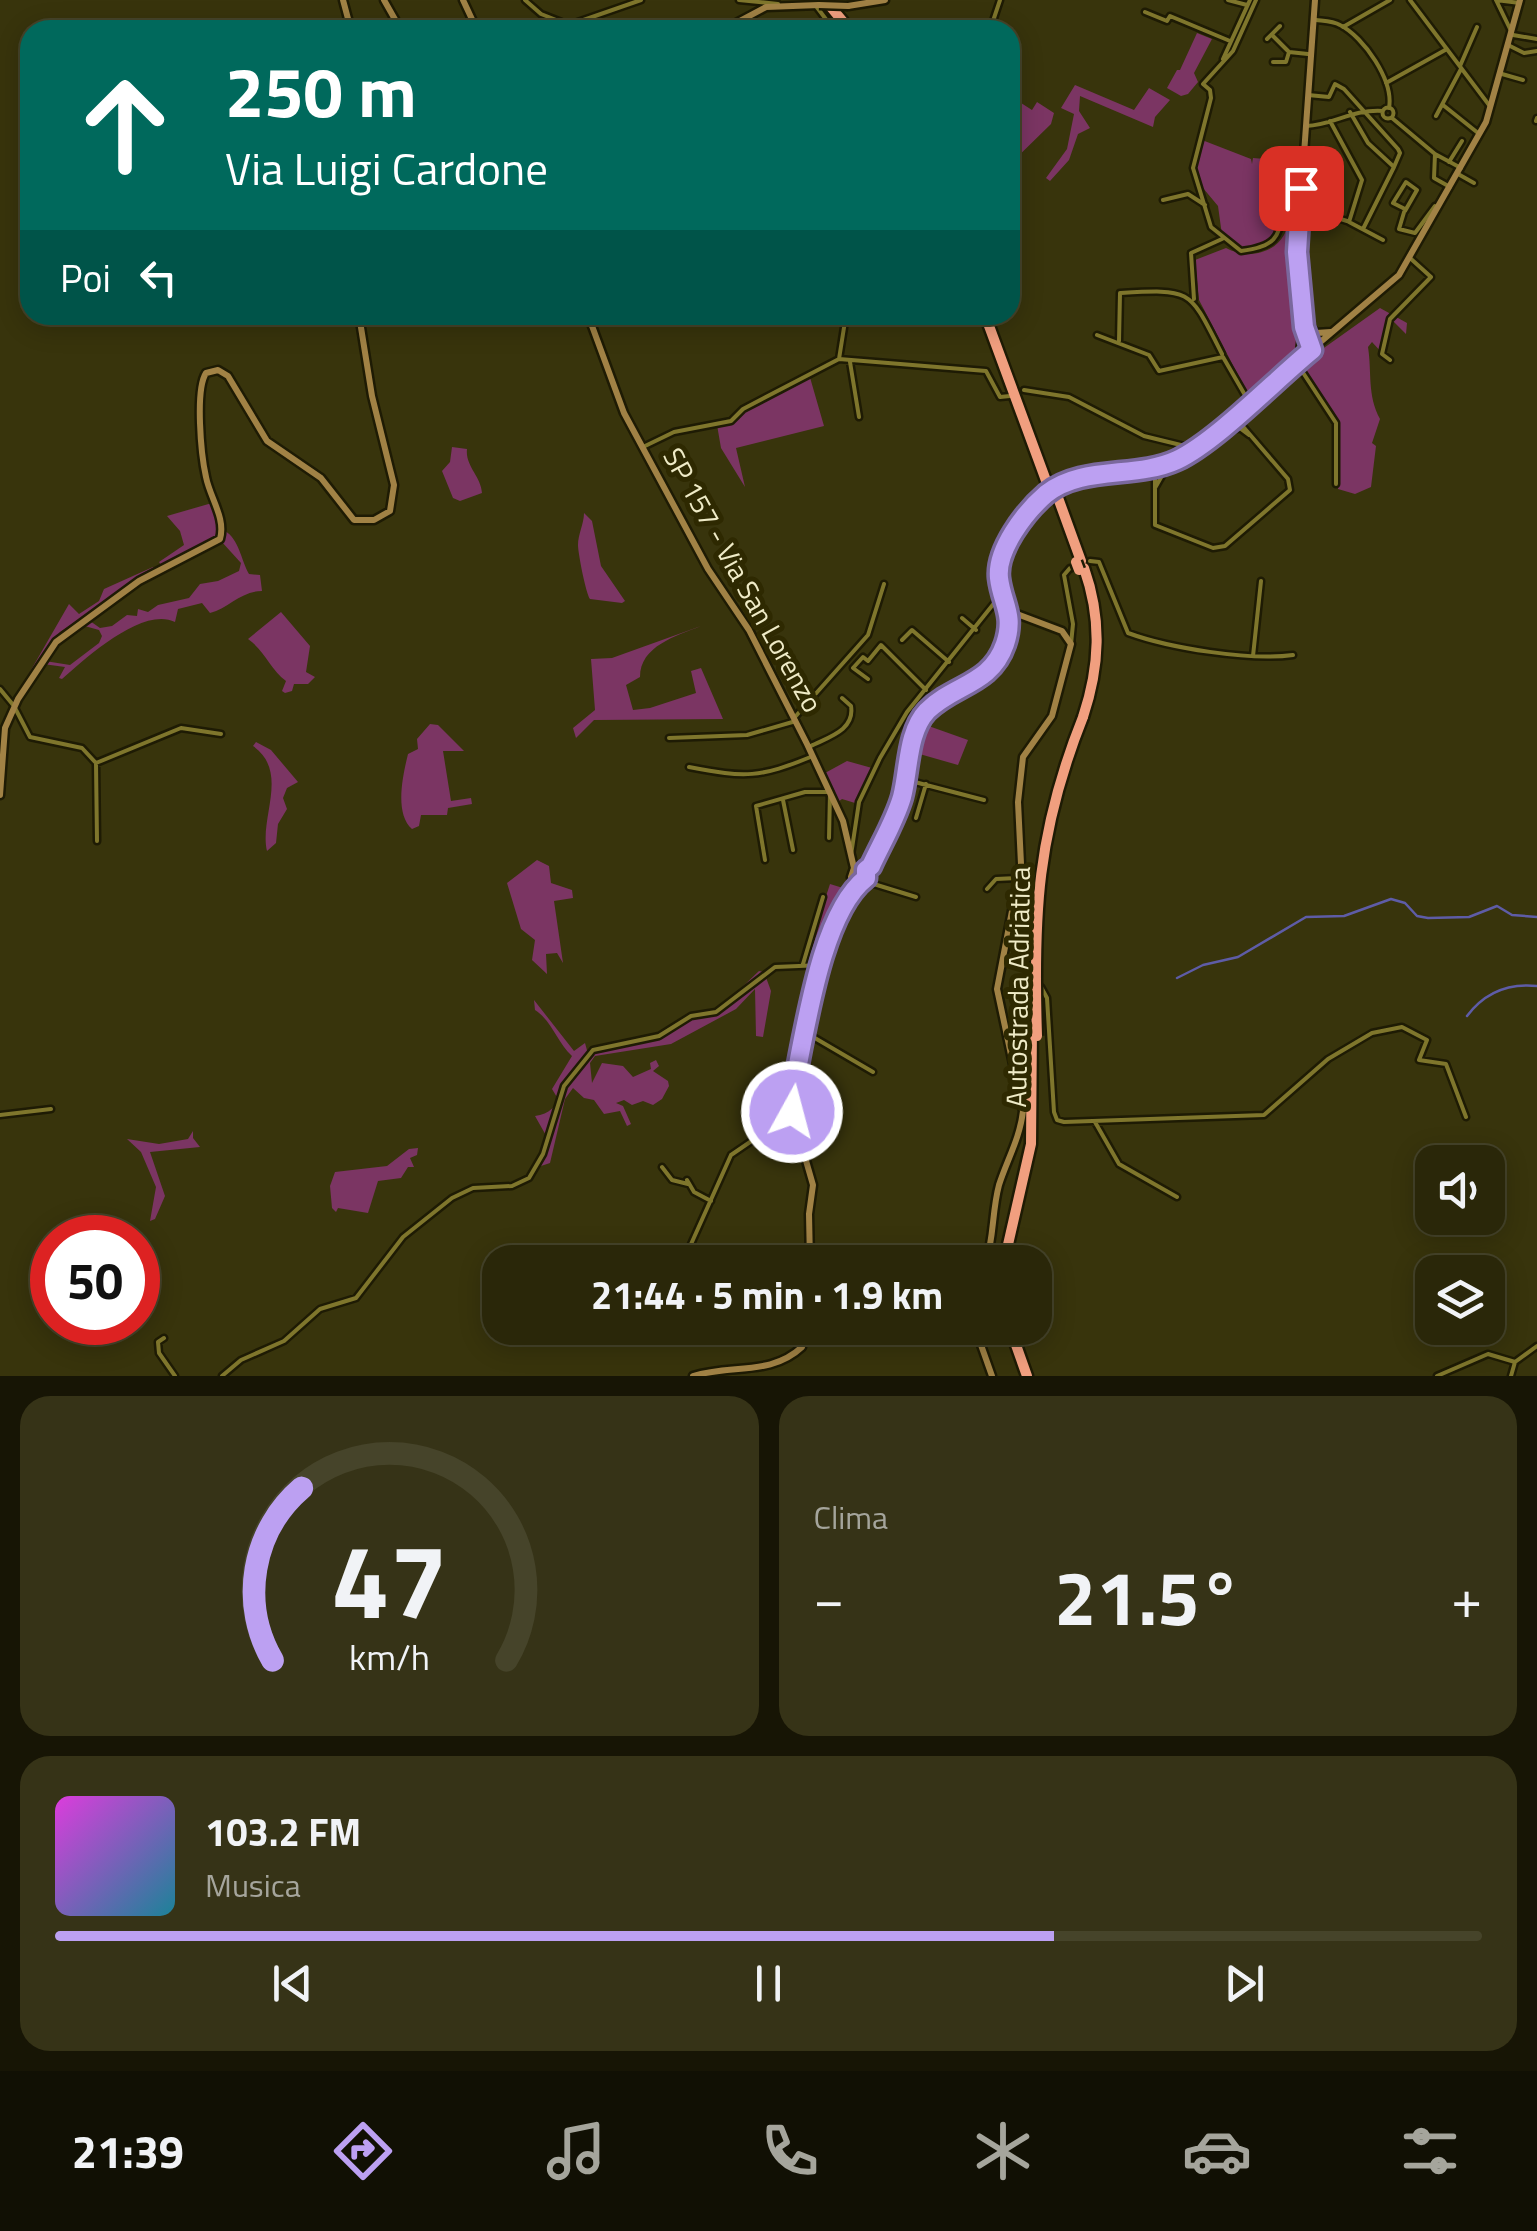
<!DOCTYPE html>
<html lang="it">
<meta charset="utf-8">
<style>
body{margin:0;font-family:"Titillium Web",sans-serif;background:#363317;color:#f1f3f6;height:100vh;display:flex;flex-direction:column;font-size:38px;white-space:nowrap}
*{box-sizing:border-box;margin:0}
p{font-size:32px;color:#a5a59c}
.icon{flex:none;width:55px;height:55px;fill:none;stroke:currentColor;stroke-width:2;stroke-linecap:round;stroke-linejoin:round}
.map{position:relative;height:1376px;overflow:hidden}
.drawer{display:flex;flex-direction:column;gap:20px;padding:20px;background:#171505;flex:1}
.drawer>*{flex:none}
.guide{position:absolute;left:20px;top:20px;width:1000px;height:305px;border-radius:30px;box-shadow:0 5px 25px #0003,0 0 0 2px #46442a;background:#00695c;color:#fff;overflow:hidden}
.buttons{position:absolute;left:1415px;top:1145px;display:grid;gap:20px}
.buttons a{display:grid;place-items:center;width:90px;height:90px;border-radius:20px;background:#2a2709;box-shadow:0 5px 25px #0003,0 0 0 2px #46442a;font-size:50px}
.speed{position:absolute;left:30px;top:1215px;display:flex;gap:20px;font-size:50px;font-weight:700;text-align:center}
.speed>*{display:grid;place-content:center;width:130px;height:130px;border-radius:50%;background:#2a2709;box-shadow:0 5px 25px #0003,0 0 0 2px #46442a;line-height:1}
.speed .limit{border:15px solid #d22;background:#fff;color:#111}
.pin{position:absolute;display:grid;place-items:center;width:85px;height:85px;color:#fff;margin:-42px;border-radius:20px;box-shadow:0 5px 15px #0006}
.me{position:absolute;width:110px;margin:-55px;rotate:7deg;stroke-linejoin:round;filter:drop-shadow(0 0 8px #0008)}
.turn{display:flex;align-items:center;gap:35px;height:210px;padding:0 40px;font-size:45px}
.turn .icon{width:130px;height:130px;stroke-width:2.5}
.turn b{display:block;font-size:70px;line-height:85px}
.then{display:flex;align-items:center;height:95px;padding:0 40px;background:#0003;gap:20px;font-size:38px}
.big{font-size:75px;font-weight:700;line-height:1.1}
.drawer .widget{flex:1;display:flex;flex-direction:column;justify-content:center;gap:15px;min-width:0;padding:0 35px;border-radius:30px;background:#363317}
.drawer .dial{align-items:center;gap:0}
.dial svg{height:260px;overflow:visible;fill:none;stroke:#46442a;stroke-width:7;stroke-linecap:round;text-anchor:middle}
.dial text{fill:#f1f3f6;stroke:none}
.song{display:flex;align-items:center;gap:30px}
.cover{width:120px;height:120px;border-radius:15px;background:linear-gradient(135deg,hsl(300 70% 55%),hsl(190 70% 35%))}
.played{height:10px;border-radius:5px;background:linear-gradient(90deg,#bca0f2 70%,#46442a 70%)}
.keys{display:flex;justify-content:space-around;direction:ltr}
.heat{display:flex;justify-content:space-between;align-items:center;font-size:55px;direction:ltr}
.drawer .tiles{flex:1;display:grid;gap:20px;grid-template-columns:1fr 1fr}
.widget:last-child{grid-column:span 2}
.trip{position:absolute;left:482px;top:1245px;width:570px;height:100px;border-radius:30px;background:#2a2709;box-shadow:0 5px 25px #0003,0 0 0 2px #46442a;font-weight:700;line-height:100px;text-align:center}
.tabs{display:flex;height:160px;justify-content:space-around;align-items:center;background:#111004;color:#a5a59c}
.tabs .icon{width:70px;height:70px}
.tabs .selected{color:#bca0f2}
.tabs b{font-size:45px;color:#f1f3f6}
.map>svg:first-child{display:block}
</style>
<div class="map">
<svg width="1537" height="1376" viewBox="0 0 1537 1376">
<rect width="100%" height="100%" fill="#38340c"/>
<path fill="#7b3563" d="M 1197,33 L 1212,39 L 1194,73 L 1198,82 L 1188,94 L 1181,96 L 1167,88 L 1177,70 L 1180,70 Z
M 1075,85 L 1134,110 L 1149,88 L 1170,100 L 1155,117 L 1153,127 L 1080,96 L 1079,111 L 1090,128 L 1078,134 L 1069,160 L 1050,181 L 1046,178 L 1067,149 L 1074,114 L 1061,108 Z
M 1010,96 L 1032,110 L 1037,102 L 1054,113 L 1051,124 L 1010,164 L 1010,141 L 1014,137 L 1010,132 Z
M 1202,140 L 1251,159 L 1252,164 L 1253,158 L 1265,159 L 1265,165 L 1275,167 L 1282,221 L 1270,241 L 1243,248 L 1222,235 L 1218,206 L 1203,188 L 1195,161 Z
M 1296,191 L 1292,247 L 1299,320 L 1304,327 L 1299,358 L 1250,398 L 1199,300 L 1195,260 L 1226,248 C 1244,258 1272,256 1284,235 C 1290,224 1290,206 1292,194 Z
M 1380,308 L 1407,323 L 1406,334 L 1392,320 L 1383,354 L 1372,342 L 1368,347 C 1372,372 1367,395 1380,419 L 1372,443 L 1376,446 L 1371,487 L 1355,494 L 1338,489 L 1337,425 L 1300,365 Z
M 809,374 L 824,426 L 736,448 L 745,487 L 721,448 L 717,425 Z
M 452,447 L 467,449 C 465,466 481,476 482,493 L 460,501 L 453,498 L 442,471 L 450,462 Z
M 212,503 L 219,527 L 217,538 L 161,565 L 159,562 L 184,545 L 180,531 L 167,516 Z
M 584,513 L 592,521 L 601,566 L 625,601 L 622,603 L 590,599 C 586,594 578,553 578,545 C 578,534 584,524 584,513 Z
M 225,531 C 239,539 241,560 249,574 L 260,575 L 262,591 C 241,591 229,608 210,613 L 202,603 L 178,609 L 175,622 C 142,606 85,659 62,679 L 59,678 L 65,667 L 43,664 L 45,661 L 70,665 L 99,643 L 102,636 L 99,630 L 81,625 L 90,621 L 100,628 L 112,626 L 127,615 L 137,616 L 138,609 L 148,612 L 158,605 L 189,598 L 200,584 L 218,581 L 239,571 L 241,563 L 221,541 Z
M 153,567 L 155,569 L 60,632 L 16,696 L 69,604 L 79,614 L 99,601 L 104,589 Z
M 281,612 L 310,646 L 306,672 L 315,677 L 308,684 L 294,684 L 292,691 L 285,693 L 282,691 L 286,681 C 270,669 265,651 248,639 Z
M 701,626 C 676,636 640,646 640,677 L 626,685 L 633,710 L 650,708 L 696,693 L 691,671 L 701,668 L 723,719 L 594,720 L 576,738 L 573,728 L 595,710 L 591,659 L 612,658 Z
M 430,724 L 438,725 L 464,751 L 443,751 L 451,801 L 471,798 L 472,804 L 448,808 L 447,815 L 421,815 L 419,826 L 412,829 C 394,813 403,775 408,754 L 418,749 L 417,739 Z
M 923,724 L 968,740 L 958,765 L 916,753 Z
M 256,742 L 271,750 L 298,782 L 287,788 L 283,798 L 287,809 L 278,824 L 276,843 L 267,851 C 259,818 290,772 253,746 Z
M 847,761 L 872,768 L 855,803 L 842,799 L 838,802 L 825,773 Z
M 537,860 L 549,866 L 551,883 L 572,890 L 573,898 L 554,901 L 563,963 L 557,953 L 546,954 L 547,974 L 532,960 L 535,940 L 521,929 L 507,883 Z
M 830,884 L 843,888 L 823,954 L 805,960 Z
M 759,971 L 764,972 L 771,991 L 763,1037 L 756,1036 L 755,989 L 736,1009 L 671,1044 L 595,1056 L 590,1063 L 592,1083 L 602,1063 L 623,1066 L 633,1077 L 651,1069 L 650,1063 L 656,1060 L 659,1066 L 653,1071 L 668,1081 L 669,1086 L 662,1099 L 653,1105 L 643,1101 L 632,1105 L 624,1100 L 616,1103 L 623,1106 L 631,1124 L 627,1126 L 620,1111 L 604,1114 L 594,1100 L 584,1098 L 573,1088 L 565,1099 L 550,1163 L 538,1167 L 548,1139 L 535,1116 C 564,1113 567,1077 587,1055 L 569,1074 L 558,1099 L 552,1089 L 572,1056 C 557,1042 552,1021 535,1010 L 534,1000 L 574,1051 L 585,1043 L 588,1054 L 601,1047 L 662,1037 L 692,1016 L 716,1012 Z
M 193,1131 L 193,1138 L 200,1147 L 150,1152 L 165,1196 L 155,1219 L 150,1221 L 156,1187 L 141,1152 L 127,1139 L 159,1144 L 188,1139 Z
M 418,1148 L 417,1155 L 410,1158 L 414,1167 L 408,1167 L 401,1178 L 378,1181 L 368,1213 L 338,1208 L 336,1212 L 332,1208 L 330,1186 L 335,1172 L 387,1166 L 409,1149 Z"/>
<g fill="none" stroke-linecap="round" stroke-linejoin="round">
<path stroke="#5e5ca7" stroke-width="2.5" d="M 1177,978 L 1203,965 L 1238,957 L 1306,917 L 1344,916 L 1391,899 L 1405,903 L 1417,916 L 1428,918 L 1469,917 L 1497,906 L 1512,915 L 1537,917
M 1467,1016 C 1485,992 1508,983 1537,986"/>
<defs>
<path id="street" d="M 525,0 L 541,14 L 569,25 L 641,0
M 739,0 L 778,4
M 1228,0 L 1247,5
M 1256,0 L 1233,51 L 1203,84 L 1210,90 L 1211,98 L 1193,168 L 1211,227 L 1241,251 C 1290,245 1275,226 1289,191 L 1292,187 L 1301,188
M 1410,0 L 1489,105
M 1496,0 L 1513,35 L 1537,39
M 1496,0 L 1520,3
M 816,6 L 834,30
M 1145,12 L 1167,21 L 1170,16 L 1230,41
M 1316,20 C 1324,21 1333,21 1340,25 C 1364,37 1394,81 1389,108
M 1343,27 L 1390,0
M 990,30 L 1000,0
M 1272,35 L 1289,52 L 1308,54
M 1267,39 L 1280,26
M 1510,46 L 1524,53 L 1537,51
M 1223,59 L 1250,0
M 1273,62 L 1286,62 L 1289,52
M 1460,66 L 1477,27
M 1502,74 L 1523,80
M 1386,83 L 1447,49
M 1308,95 L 1329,97 L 1335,84 L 1344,89 L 1398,149 L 1400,153 L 1394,167
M 1443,105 L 1478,133
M1382.5 113a5.5 5.5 0 1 1 11 0a5.5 5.5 0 1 1-11 0Z
M 1350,112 L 1368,143 L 1394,167 L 1363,229
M 1436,116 L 1461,69
M 1392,118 L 1435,154 L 1434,178 L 1450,187
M 1330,121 L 1362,180 L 1349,222 L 1383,240
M 1536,121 L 1537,118
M 1306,126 C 1334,125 1351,109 1383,111
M 1435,154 L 1461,168
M 1449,162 L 1462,141
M 1458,174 L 1474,183
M 1163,200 L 1188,194 L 1205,205
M 1299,206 L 1347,221
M 1405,211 L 1417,190 L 1406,182 L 1393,203 L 1405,209 L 1399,229 L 1415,233 L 1435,206
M 1194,299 L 1191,253 L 1222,239
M 1097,335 L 1149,355 L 1159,371 L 1223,357 L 1249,402
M 1119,341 L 1120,293 C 1193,289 1189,289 1222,354
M 839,359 L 986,371 L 1000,397 L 1010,396
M 1390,360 L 1382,354 L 1390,319 L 1431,277 L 1410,258
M 850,362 L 859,417
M 1296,362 L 1336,423 L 1336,484
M 1024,390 L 1069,397 L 1144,436 L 1193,448
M 1229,420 L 1249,435
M 1202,446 L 1226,429 L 1237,429
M 643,447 L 674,432 L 731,421 L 743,409 L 839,359 L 846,315
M 1155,471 L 1155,525 L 1213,548 L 1225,546 L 1290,490 L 1288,479 L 1234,416
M 1155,488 L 1167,467
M 1090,561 L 1099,562 L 1128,633 C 1169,648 1250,661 1293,655
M 1070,568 L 1064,575 L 1073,624 L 1071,644
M 962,618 L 976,630
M 902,640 L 912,630 L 949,662
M 1253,656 L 1261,581
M 868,679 L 853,668 L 863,657 L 868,661 L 881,645 L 926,690
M 0,689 L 14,706 L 30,737 L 82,748 L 96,763 L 181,728 L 221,734
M 795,717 L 868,635 L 884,584
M 669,738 L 747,735 L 796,721
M 811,746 C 829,737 855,730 851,706 L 842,698
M 96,763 L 97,841
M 689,767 C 746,778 759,778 813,756
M 907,780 L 984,800
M 783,800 L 793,850
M 916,818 L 926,784
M 829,838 L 830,793
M 851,855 L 859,802 L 880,758 L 907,712 L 1003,592
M 765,860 L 756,806 L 805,792 L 830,792
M 864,881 L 916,897
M 987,889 L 996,879 L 1017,878
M 803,964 L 823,897
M 1041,987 L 1047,998 L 1054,1112 L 1057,1120 L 1064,1122 L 1264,1115 L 1328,1059 L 1372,1033 L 1402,1027 L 1427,1040 L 1419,1060 L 1446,1064 L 1466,1117
M 808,1034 L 873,1072
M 1019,1080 L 1027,989
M 0,1115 L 51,1109
M 1095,1122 L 1119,1164 L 1177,1197
M 662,1167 L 672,1180 L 688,1184
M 687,1180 L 694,1192 L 711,1201
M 683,1262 L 731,1155 L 753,1140 L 799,1062
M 164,1338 L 158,1342 L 159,1353 L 175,1376
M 222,1376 L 241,1360 L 284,1341 L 320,1309 L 356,1298 L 403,1237 L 452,1198 L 473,1188 L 512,1186 L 529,1178 L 543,1154 L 564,1086 L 593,1050 L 659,1036 L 691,1016 L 716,1012 L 775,967 L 823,965
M 1437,1376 L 1488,1354 L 1515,1362
M 1511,1376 L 1515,1362 L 1537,1346"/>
<path id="secondary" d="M 343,0 L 351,30
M 384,0 L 401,30
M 463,0 L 477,30
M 848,6 L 885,0
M 723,30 L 766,7 L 819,5
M 588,315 L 624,413 L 708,569 L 749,630 L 807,744 L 843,821 L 854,868 L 851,877 L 861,882 L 901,799 L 916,730 L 925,713 L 986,676 L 999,657 L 1009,619 L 999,577 L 1000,559 L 1028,516 L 1046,494 L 1064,483 L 1146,470 L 1172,463 L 1195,449 L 1399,275 L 1486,122 L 1520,0
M 1305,321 L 1316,333 L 1331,332
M 1299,360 L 1304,320 L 1297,252 L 1315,0
M 0,795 L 5,728 L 18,699 L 56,642 L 139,581 L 220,539 C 226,518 210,498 206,477 C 201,455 195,390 206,373 L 218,370 L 228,376 L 267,441 L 321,478 L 354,520 L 374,520 L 390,511 L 394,485 L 372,396 L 359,315
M 810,1262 L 809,1214 L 813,1185 L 792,1112 L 792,1094 L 831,935 L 857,882
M 986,1262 C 994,1237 992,1211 999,1185 C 1007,1160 1020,1138 1023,1111 L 997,989 L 1021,864 L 1018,802 L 1023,757 L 1052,716 L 1071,644 L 1062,631 L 1009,611
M 975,1328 L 992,1376
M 693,1376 C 732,1364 771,1376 802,1347 L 803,1328"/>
<path id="highway" d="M 825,0 L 850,30
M 985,315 L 1048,486
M 1057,495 L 1081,561
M 1083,717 C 1100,666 1102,619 1084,568
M 1004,1262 L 1031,1144 L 1032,1027
M 1010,1328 L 1027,1376"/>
</defs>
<use href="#street" stroke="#1e1b04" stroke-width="9"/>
<use href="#secondary" stroke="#1e1b04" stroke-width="11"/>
<use href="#highway" stroke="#1e1b04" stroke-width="15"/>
<use href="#street" stroke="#7f762c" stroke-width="4"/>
<use href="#secondary" stroke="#a18245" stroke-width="6"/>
<use href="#highway" stroke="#f19f7f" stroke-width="10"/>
<defs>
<path id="secondary-bridge" d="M 819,5 L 848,6"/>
<path id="highway-bridge" d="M 1048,486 L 1052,498
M 1076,562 L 1079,570
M 1037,1036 C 1033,915 1037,832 1083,717"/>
</defs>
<use href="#secondary-bridge" stroke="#1e1b04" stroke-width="11" stroke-linecap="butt"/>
<use href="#highway-bridge" stroke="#1e1b04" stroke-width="15" stroke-linecap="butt"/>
<use href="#secondary-bridge" stroke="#a18245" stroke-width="6"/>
<use href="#highway-bridge" stroke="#f19f7f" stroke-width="10"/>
</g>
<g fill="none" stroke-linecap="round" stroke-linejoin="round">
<defs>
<path id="route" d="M 792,1112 L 792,1094 C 805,1035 820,914 866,878 L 866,870 L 871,866 C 881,844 895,821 902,797 C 909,771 907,732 927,711 C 954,684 991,685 1005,644 C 1015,614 1002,604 999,578 C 996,550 1025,512 1046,494 C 1082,465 1136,479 1177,460 C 1217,441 1275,380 1312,350 L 1304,327 L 1297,252 L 1301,188"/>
</defs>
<use href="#route" stroke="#7a689d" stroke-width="25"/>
<use href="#route" stroke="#bca0f2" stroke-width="18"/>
</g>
<g text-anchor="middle" stroke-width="10" stroke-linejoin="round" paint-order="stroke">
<g font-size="28" fill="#efebc7" stroke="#2e2901">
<text transform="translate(743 580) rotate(61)" y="10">SP 157 - Via San Lorenzo</text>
<text transform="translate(1018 987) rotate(-89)" y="10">Autostrada Adriatica</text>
</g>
</g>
</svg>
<div class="buttons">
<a><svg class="icon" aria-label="sound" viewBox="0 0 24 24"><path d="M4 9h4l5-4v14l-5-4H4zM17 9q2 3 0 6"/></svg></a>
<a><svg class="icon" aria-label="layers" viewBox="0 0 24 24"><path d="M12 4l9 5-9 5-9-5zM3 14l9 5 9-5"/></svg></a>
</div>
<div class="speed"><div class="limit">50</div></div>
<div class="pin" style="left:1301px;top:188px;background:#d93025"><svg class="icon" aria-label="arrive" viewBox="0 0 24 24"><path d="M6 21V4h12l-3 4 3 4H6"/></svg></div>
<svg class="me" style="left:792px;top:1112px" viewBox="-20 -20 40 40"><circle r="17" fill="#bca0f2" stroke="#fff" stroke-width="3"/><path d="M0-11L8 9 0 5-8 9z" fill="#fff"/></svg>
<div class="trip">21:44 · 5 min · 1.9 km</div>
<div class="guide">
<div class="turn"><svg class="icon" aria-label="ahead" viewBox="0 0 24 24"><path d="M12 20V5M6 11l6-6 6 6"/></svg><div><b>250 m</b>Via Luigi Cardone</div></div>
<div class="then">Poi<svg class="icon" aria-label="left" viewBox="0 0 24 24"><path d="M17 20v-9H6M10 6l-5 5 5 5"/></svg></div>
</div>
</div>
<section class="drawer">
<div class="tiles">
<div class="widget dial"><svg viewBox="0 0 100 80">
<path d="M14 69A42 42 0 1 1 86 69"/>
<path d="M14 69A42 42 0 0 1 23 16" stroke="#bca0f2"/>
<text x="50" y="56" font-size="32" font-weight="700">47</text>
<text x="50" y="72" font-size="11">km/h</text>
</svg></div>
<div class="widget"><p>Clima</p>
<div class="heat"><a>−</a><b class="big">21.5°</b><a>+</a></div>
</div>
<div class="widget">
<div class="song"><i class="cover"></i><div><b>103.2 FM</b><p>Musica</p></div></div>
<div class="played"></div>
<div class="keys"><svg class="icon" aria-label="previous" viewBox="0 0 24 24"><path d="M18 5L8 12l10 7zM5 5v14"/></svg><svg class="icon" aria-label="pause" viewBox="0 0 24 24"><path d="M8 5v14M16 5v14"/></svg><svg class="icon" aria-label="next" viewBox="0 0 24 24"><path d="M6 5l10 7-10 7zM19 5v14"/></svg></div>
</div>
</div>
</section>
<nav class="tabs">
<b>21:39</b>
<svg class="icon selected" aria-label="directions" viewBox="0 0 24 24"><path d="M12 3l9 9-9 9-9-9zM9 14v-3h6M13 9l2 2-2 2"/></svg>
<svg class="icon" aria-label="music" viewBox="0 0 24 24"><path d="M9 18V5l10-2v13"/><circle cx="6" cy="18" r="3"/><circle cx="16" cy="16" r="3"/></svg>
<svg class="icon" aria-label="phone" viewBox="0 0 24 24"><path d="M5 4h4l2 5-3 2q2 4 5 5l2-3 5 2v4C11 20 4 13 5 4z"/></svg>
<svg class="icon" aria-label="climate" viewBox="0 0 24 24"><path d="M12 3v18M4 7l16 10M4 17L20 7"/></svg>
<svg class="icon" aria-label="car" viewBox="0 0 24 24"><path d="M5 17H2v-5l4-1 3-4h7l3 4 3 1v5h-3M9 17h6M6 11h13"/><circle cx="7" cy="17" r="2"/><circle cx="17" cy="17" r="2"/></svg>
<svg class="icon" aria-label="filters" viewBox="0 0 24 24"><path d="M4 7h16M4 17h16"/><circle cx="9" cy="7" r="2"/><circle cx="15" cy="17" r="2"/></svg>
</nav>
